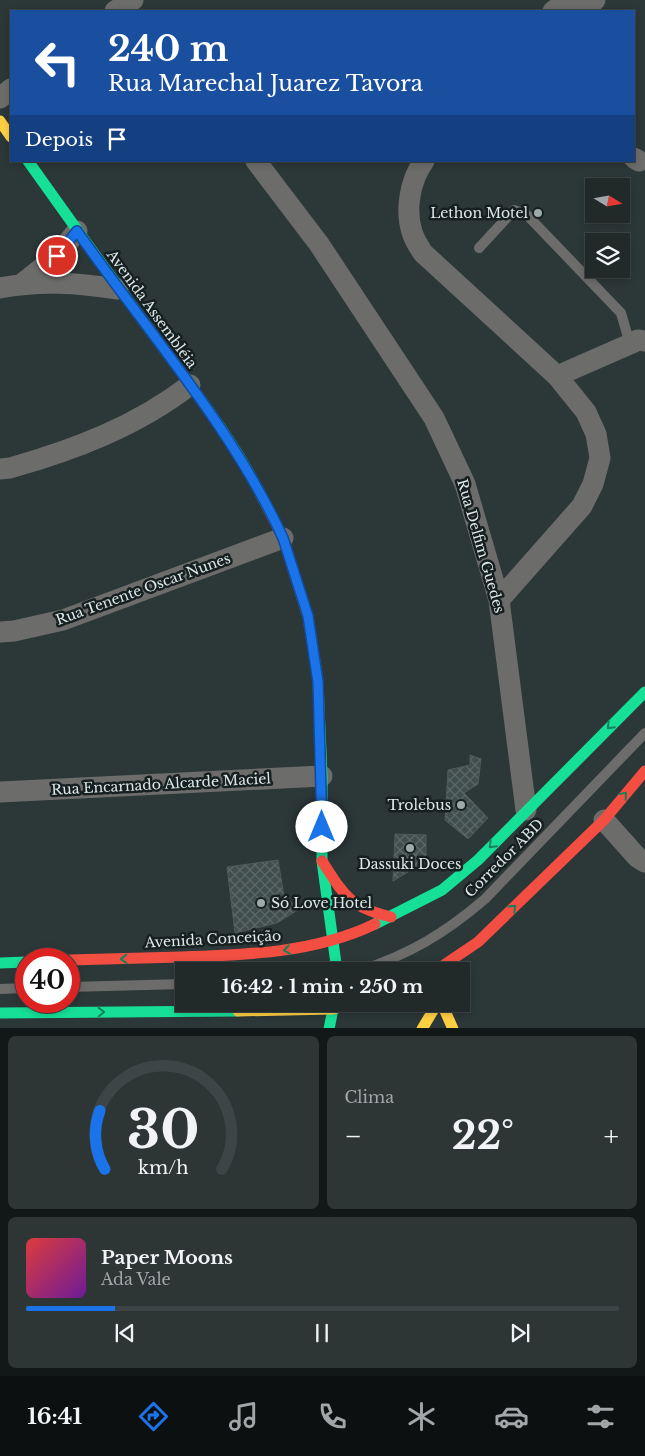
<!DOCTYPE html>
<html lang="pt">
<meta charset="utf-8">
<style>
body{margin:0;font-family:"Libre Baskerville",serif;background:#2d3535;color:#f1f3f6;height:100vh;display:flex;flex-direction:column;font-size:19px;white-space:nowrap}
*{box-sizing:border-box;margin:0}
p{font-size:16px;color:#a2a6a8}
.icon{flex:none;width:28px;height:28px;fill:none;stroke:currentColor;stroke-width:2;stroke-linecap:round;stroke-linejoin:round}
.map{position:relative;height:1028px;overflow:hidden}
.drawer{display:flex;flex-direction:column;gap:8px;padding:8px;background:#121717;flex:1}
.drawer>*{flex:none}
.guide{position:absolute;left:10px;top:10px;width:625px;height:152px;border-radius:0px;box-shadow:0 2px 8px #0003,0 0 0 1px #3e4546;background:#1a4fa0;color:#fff;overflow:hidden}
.needle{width:32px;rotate:101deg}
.fabs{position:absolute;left:585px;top:178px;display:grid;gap:10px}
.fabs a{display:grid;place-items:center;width:45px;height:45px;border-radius:0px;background:#212929;box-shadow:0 2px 8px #0003,0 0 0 1px #3e4546;font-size:25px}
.speed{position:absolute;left:15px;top:948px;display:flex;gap:10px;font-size:25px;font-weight:700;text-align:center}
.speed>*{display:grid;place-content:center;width:65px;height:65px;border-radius:50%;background:#212929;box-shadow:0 2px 8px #0003,0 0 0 1px #3e4546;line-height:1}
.speed .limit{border:8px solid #d22;background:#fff;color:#111}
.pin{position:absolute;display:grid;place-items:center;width:42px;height:42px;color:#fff;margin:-21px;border:2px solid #fff;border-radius:50%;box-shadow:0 1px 5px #0007}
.me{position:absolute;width:55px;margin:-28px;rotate:0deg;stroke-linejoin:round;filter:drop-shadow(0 0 4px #0008)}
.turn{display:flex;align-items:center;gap:18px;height:105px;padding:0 15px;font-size:22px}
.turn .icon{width:65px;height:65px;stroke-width:2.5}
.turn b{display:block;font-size:35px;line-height:42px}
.then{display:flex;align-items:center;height:48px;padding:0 15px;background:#0003;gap:10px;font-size:19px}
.big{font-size:38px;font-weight:800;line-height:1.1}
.drawer .widget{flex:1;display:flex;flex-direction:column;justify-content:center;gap:8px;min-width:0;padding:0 18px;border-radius:8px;background:#2d3535}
.drawer .dial{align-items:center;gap:0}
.dial svg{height:130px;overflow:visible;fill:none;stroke:#3e4546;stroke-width:7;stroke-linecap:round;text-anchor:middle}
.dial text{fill:#f1f3f6;stroke:none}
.song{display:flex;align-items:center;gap:15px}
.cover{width:60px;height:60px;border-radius:8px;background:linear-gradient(135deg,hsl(0 70% 55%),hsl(280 70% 35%))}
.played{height:5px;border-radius:2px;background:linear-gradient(90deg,#1a73e8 15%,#3e4546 15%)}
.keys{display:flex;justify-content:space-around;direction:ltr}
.heat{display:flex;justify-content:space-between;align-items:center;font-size:28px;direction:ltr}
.drawer .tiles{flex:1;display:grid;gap:8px;grid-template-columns:1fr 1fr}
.widget:last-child{grid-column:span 2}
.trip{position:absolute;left:175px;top:962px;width:295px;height:50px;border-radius:0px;background:#212929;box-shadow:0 2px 8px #0003,0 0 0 1px #3e4546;font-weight:800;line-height:50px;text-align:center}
.menu{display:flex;height:80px;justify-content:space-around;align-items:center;background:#0d1010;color:#a2a6a8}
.menu .icon{width:35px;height:35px}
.menu .active{color:#1a73e8}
.menu b{font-size:22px;color:#f1f3f6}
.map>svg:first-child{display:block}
</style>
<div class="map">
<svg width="645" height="1029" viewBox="0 0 645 1029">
<defs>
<pattern id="building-cross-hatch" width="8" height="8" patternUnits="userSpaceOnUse" patternTransform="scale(1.25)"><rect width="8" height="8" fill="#404e4d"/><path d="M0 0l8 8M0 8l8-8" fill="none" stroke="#5b6867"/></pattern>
</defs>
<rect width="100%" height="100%" fill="#2c3737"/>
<path fill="url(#building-cross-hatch)" stroke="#505a5a" d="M 470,755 L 481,759 L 478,784 L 464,793 L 488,818 L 468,839 L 445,820 L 448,770 L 470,765 Z
M 395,834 L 426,835 L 426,861 L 393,881 Z
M 278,860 L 284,896 L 299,909 L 277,923 L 235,933 L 227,867 Z"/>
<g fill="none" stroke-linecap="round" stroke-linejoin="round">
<path stroke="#6c6c6b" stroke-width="10" d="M 479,248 L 514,210 L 526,214 L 621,313 L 630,344
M 359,971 C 410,954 444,934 485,899 L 645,733
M 69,987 L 184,984
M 0,989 L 26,988"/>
<path stroke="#6c6c6b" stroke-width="21" d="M 115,11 L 133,0
M 553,11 L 564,4 L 595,0
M 0,98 L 11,89
M 634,158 L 639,161
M 256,161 L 319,244 L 434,418 L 465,484 L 499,600 L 526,810
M 424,161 C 410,180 405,210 412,232 C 414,239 419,247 423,253 L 557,376 L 586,412 L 596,434 L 600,458 L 593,484 L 582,506 L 499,600
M 23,283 L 57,256 L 77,231
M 0,288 C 41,280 77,283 118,289
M 557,376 L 630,344 L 638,340 L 645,341
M 0,469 L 10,468 C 74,450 137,426 190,385
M 0,632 L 14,631 L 63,620 L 283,538
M 0,792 L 322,776
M 604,820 L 637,857 L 645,862"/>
<path stroke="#16e098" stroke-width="11" d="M 28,161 C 70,220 112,279 155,337 C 193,389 234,441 263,499
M 314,655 L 318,682 L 322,776 L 322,861 L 337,971
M 375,924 L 442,890 L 478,860 L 645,692
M 0,963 L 26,962
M 0,1013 L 238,1011
M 329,1029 L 334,1004"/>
<path stroke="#ffcf43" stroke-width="11" d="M 0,121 L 11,137
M 442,1004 L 453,1029
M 238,1011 L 333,1009 L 352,1004
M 422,1029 L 437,1004"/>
<path stroke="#f24e42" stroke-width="11" d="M 263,499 L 283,538 L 308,617 L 314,655
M 322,861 C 344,895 349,907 391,917
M 69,960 C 106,959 143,958 180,957 C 246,955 315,953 375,924
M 435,971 L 478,942 L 604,820 L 645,771"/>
</g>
<defs><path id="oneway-chevron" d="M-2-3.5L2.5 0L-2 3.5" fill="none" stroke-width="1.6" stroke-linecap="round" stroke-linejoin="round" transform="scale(1.25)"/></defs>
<g stroke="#16805c">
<use href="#oneway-chevron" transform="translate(610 726) rotate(135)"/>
<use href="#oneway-chevron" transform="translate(624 795) rotate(-50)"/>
<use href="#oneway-chevron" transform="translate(492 845) rotate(134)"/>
<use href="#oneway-chevron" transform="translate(513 908) rotate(-44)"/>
<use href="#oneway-chevron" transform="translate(287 950) rotate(171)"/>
<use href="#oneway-chevron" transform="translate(124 959) rotate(178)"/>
<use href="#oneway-chevron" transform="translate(101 1012) rotate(-1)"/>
</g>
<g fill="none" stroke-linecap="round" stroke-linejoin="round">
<defs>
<path id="route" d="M 57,256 L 77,231 C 147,331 232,427 283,538 L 308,616 L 318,682 L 322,827"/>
</defs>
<use href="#route" stroke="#114b97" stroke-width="12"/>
<use href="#route" stroke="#1a73e8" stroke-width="9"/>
</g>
<g fill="#9eaaa9" stroke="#172020" stroke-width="2">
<circle cx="538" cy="213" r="5"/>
<circle cx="461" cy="805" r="5"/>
<circle cx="410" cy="848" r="5"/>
<circle cx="261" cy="903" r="5"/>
</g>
<g text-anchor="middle" stroke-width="5" stroke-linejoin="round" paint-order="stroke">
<g font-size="14" fill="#dce8e7" stroke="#172020" text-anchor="end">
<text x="528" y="218">Lethon Motel</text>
<text x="451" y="810">Trolebus</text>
<text x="410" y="869" text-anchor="middle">Dassuki Doces</text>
<text x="271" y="908" text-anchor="start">Só Love Hotel</text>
</g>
<g font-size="14" fill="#dce8e7" stroke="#172020">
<text transform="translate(152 309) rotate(54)" y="5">Avenida Assembléia</text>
<text transform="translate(481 546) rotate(74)" y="5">Rua Delfim Guedes</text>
<text transform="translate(143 589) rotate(-20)" y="5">Rua Tenente Oscar Nunes</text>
<text transform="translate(161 784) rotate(-3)" y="5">Rua Encarnado Alcarde Maciel</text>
<text transform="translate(504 858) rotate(-45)" y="5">Corredor ABD</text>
<text transform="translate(213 939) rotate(-3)" y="5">Avenida Conceição</text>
</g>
</g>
</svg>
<div class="fabs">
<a><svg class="needle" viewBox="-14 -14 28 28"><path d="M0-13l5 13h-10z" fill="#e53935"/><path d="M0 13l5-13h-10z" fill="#a2a6a8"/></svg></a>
<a><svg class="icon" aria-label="layers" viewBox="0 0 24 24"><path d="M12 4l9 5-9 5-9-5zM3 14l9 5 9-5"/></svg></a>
</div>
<div class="speed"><div class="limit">40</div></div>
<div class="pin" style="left:57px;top:256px;background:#d93025"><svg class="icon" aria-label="arrive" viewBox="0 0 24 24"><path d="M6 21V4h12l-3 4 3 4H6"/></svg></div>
<svg class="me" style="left:322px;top:827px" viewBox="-20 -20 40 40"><circle r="19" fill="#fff"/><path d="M0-13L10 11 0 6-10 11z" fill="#1a73e8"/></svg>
<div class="trip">16:42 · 1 min · 250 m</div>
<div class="guide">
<div class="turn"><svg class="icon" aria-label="left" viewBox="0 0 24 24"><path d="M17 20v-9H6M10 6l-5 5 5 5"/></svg><div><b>240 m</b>Rua Marechal Juarez Tavora</div></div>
<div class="then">Depois<svg class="icon" aria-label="arrive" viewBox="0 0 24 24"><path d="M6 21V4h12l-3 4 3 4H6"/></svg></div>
</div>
</div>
<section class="drawer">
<div class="tiles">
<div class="widget dial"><svg viewBox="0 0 100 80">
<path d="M14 69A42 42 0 1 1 86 69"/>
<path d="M14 69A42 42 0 0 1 11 33" stroke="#1a73e8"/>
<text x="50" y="56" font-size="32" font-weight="700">30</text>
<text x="50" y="72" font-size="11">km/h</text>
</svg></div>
<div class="widget"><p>Clima</p>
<div class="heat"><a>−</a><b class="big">22°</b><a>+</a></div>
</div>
<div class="widget">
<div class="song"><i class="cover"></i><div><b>Paper Moons</b><p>Ada Vale</p></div></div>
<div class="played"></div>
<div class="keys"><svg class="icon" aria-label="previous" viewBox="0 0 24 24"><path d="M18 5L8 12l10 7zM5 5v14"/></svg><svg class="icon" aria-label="pause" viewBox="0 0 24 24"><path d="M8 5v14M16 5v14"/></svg><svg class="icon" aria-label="next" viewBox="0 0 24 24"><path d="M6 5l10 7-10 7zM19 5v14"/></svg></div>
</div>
</div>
</section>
<nav class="menu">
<b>16:41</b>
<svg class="icon active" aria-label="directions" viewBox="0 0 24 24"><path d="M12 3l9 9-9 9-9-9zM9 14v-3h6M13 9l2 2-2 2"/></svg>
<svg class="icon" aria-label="music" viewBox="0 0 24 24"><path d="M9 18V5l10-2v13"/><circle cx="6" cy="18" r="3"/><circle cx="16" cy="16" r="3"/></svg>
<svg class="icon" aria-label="phone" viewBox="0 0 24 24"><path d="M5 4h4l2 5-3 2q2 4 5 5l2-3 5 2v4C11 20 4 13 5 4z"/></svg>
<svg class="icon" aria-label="climate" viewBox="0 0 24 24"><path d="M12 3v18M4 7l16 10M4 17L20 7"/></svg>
<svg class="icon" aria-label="car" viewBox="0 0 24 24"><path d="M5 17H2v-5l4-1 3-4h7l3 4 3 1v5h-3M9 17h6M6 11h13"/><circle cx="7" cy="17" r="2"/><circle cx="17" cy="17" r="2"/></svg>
<svg class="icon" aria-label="filters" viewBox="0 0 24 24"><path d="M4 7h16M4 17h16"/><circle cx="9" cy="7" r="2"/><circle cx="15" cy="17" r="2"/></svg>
</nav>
